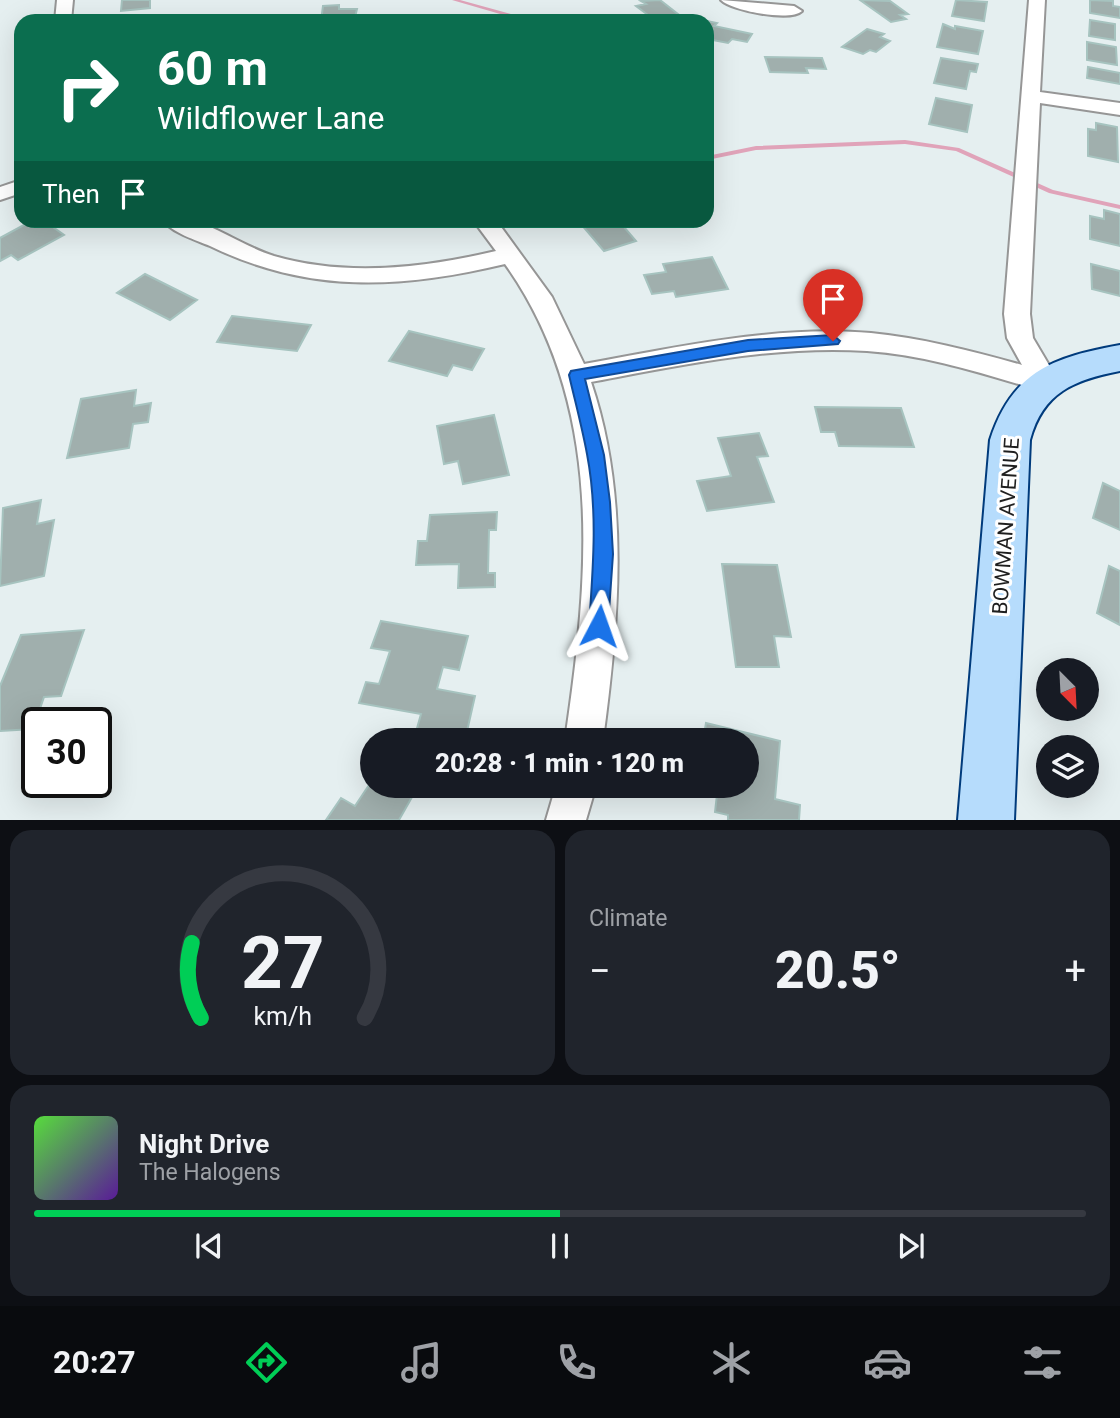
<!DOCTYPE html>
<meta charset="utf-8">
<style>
body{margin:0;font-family:Roboto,sans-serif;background:#20242c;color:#f1f3f6;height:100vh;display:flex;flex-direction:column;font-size:26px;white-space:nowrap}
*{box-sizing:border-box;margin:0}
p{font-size:23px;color:#9ea1a6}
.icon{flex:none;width:38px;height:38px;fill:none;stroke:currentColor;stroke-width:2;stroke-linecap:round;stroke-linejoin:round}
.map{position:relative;height:820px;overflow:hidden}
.details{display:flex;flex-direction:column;gap:10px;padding:10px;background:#0d0f14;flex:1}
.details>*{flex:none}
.banner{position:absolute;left:14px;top:14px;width:700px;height:214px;border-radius:21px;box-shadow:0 7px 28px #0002;background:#0b6e4f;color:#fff;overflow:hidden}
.needle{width:46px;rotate:156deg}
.controls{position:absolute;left:1036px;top:658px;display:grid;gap:14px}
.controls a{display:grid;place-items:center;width:63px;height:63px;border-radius:50%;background:#171b24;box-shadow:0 7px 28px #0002;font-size:35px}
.speed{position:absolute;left:21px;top:707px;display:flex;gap:14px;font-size:35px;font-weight:700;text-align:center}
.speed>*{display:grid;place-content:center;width:91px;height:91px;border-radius:50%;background:#171b24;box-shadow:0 7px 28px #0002;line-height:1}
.speed .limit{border:4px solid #111;border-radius:10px;background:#fff;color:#111}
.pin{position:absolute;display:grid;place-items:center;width:60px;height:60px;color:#fff;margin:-72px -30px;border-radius:50% 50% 50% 0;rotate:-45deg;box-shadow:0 0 7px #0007}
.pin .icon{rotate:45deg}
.me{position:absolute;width:77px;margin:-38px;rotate:4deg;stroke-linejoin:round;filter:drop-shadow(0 0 5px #0008)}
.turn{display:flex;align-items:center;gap:24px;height:147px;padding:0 28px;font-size:32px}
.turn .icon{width:91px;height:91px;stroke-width:2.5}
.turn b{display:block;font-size:49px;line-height:60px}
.then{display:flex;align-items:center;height:66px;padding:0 28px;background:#0003;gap:14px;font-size:26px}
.big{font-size:52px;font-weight:800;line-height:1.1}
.details .tile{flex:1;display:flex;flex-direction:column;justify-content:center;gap:10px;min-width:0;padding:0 24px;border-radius:21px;background:#20242c}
.details .dial{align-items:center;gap:0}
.dial svg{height:182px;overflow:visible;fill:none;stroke:#363941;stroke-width:7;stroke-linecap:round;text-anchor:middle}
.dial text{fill:#f1f3f6;stroke:none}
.song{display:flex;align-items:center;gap:21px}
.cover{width:84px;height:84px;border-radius:10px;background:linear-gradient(135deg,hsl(110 70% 55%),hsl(270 70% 35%))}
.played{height:7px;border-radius:4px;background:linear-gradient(90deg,#00ce56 50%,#363941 50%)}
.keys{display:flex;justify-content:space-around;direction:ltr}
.heat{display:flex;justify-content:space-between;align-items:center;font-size:38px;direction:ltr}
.details .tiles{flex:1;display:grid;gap:10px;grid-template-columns:1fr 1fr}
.tile:last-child{grid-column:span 2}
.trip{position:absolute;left:360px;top:728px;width:399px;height:70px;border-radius:35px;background:#171b24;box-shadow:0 7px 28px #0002;font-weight:800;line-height:70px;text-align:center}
.menu{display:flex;height:112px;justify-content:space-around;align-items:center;background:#090b0e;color:#9ea1a6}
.menu .icon{width:49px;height:49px}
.menu .selected{color:#00ce56}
.menu b{font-size:32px;color:#f1f3f6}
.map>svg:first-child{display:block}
</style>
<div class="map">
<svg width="1120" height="820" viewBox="0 0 1120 820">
<rect width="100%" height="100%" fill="#e5eff0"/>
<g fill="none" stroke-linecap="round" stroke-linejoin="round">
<path fill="#e0a3b9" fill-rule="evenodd" d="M 452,0 L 460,0 L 511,14 L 522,21 L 515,21 L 507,16 Z
M 905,140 L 959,148 L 1053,190 L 1120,205 L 1120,209 L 1049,193 L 956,151 L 905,144 L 756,150 L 707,160 L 707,156 L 756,146 Z"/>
</g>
<path fill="#a0afad" stroke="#a6c3bf" stroke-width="2" d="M 122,0 L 150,0 L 150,8 L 121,11 Z
M 660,0 L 683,18 L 668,21 L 660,17 L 652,18 L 636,6 L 646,4 L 641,1 Z
M 860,0 L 890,1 L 908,14 L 900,15 L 906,19 L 891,22 Z
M 956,0 L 987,2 L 984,21 L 952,16 Z
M 1090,0 L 1113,1 L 1113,6 L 1120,7 L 1120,18 L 1090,13 Z
M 339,5 L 339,9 L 357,9 L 354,21 L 321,21 L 323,6 Z
M 1090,20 L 1115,24 L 1115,40 L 1089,36 Z
M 707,21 L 717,23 L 714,26 L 752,34 L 747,42 L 732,39 L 728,43 L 707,39 Z
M 943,24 L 955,29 L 955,26 L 983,31 L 978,54 L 937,47 Z
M 867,29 L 884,34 L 880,37 L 890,41 L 876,52 L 870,50 L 863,54 L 842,47 Z
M 1087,42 L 1116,47 L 1117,65 L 1087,60 Z
M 765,57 L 822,58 L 826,69 L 806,68 L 808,73 L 770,72 Z
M 941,58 L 978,64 L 976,72 L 970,71 L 966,89 L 934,83 Z
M 1088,67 L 1120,73 L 1120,84 L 1087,78 Z
M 936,98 L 972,105 L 967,132 L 929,124 Z
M 1096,123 L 1117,127 L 1118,162 L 1088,156 L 1088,129 L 1096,130 Z
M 1104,210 L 1120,214 L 1120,246 L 1090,239 L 1090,216 L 1104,219 Z
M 33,220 L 43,220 L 64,235 L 18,260 L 11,255 L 0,261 L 0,238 Z
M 334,220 L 397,220 L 395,225 Z
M 588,220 L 618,220 L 636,241 L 604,251 L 580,223 Z
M 712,257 L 728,289 L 676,297 L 674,291 L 652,294 L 644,275 L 666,272 L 663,264 Z
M 1091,264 L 1120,271 L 1120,296 L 1092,289 Z
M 145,274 L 197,300 L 170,320 L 117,293 Z
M 232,316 L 311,325 L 297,351 L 217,342 Z
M 409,331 L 484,349 L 472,370 L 453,365 L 447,376 L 389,361 Z
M 136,390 L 134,406 L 151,403 L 148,422 L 133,424 L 129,448 L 67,458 L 81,399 Z
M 815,407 L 901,408 L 914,447 L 839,446 L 835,432 L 821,432 Z
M 494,415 L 509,475 L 463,484 L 458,461 L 444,464 L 437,426 Z
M 759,433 L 768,456 L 757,457 L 774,502 L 707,511 L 697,481 L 731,476 L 718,438 Z
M 1103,483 L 1120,491 L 1120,530 L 1093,518 Z
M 41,500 L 37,524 L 54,520 L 44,576 L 0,586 L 3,508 Z
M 497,512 L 496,530 L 489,530 L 488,573 L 495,573 L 495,587 L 458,588 L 459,564 L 416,565 L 418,541 L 427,541 L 430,515 Z
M 722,564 L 777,565 L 791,637 L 774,636 L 779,667 L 736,667 Z
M 1109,566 L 1120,571 L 1120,625 L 1097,613 Z
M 381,621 L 468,636 L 459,670 L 443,667 L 437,689 L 475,696 L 465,740 L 416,732 L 421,714 L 359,703 L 366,682 L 379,684 L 390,651 L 371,648 Z
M 84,630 L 61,696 L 44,697 L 33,729 L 0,731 L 0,686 L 21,635 Z
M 706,723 L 780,741 L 775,799 L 800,805 L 799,820 L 728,820 L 728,815 L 715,812 L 718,786 L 747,786 L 747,740 L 703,740 Z
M 373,779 L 373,786 L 394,786 L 412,797 L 399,820 L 326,820 L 341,798 L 355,806 Z"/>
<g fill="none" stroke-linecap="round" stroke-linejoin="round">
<defs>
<path id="street" d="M 57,0 L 73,0 L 71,21 L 55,21 Z
M 721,0 L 794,6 L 802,11 C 791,22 732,11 721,0 Z
M 1029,0 L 1045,0 L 1040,92 L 1120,103 L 1120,115 L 1040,103 L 1030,314 L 1033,338 L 1059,382 L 1055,389 L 1045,392 C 987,375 928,355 867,351 C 774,345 682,365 591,382 C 630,497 619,622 603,740 L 565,740 C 589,577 606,406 505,264 C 400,289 309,294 210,246 C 196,240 172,233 163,220 C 173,220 186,218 195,221 C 222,230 246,247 274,256 C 346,277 424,268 496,251 L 473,220 L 496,220 L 552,297 L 584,364 C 678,347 775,325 871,333 C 922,338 972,351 1022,365 L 1007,338 L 1004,314 Z
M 21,180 L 21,193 L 0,200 L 0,187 Z
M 556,786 L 596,786 L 586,820 L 546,820 Z"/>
<path id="secondary" d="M 1120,345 L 1120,371 C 1074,380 1043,392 1030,440 L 1014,820 L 958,820 L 990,440 C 1012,371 1054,357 1120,345 Z"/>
</defs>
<use href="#street" stroke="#969696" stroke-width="4"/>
<use href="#secondary" stroke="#003b7c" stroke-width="4"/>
<use href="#street" fill="#fff" fill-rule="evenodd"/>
<use href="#secondary" fill="#b6dcfc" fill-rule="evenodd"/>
</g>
<path fill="#1a73e8" stroke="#114b97" stroke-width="2" d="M 833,335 L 840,341 L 838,344 L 748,351 L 585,379 L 604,455 L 610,502 L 613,554 L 608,626 L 606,633 L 599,635 L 592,633 L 589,626 C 593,569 598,511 587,454 C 582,427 575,401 569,375 L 571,371 L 748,340 Z"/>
<g text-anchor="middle" stroke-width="6" stroke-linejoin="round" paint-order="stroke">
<g font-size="21" fill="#1f1f1f" stroke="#fff">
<text transform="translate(1006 526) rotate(-86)" y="7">BOWMAN AVENUE</text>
</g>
</g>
</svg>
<div class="controls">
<a><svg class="needle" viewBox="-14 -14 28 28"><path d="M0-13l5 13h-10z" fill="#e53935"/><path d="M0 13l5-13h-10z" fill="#9ea1a6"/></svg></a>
<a><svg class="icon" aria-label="layers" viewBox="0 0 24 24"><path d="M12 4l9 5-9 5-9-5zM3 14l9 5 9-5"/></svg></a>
</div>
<div class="speed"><div class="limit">30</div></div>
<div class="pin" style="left:833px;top:341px;background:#d93025"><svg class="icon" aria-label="arrive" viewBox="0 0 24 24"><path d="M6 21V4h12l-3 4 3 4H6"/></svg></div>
<svg class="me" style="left:599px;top:626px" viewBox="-20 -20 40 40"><path d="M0-17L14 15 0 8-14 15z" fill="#1a73e8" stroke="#fff" stroke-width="4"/></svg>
<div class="trip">20:28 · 1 min · 120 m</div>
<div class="banner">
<div class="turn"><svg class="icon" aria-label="right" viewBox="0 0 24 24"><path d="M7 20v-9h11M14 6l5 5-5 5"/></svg><div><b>60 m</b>Wildflower Lane</div></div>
<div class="then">Then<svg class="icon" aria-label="arrive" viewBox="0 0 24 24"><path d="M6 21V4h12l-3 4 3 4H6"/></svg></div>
</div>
</div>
<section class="details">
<div class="tiles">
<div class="tile dial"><svg viewBox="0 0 100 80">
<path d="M14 69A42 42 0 1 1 86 69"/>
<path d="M14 69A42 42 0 0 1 10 36" stroke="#00ce56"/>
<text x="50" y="56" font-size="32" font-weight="700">27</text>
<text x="50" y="72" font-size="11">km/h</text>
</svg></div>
<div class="tile"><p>Climate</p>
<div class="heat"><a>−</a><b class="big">20.5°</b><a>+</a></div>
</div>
<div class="tile">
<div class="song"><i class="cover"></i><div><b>Night Drive</b><p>The Halogens</p></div></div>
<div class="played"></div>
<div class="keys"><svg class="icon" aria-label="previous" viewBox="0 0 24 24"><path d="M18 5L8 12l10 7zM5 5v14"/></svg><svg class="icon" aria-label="pause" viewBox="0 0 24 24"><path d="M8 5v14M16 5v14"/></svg><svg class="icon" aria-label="next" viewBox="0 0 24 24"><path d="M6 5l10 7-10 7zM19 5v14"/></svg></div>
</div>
</div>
</section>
<nav class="menu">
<b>20:27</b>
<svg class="icon selected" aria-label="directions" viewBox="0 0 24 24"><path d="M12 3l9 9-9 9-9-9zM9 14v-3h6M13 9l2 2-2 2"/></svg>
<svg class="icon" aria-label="music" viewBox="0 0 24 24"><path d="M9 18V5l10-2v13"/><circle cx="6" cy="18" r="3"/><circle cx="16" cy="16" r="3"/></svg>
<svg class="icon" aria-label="phone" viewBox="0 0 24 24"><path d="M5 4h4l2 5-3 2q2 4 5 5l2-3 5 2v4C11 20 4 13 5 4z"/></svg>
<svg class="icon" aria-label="climate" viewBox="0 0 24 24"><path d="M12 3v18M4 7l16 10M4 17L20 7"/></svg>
<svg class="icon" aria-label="car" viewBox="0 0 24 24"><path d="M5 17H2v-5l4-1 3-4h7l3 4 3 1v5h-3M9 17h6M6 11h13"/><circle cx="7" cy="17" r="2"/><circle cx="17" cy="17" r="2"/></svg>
<svg class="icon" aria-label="filters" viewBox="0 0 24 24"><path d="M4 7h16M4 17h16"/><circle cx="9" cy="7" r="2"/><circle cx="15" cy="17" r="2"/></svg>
</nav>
